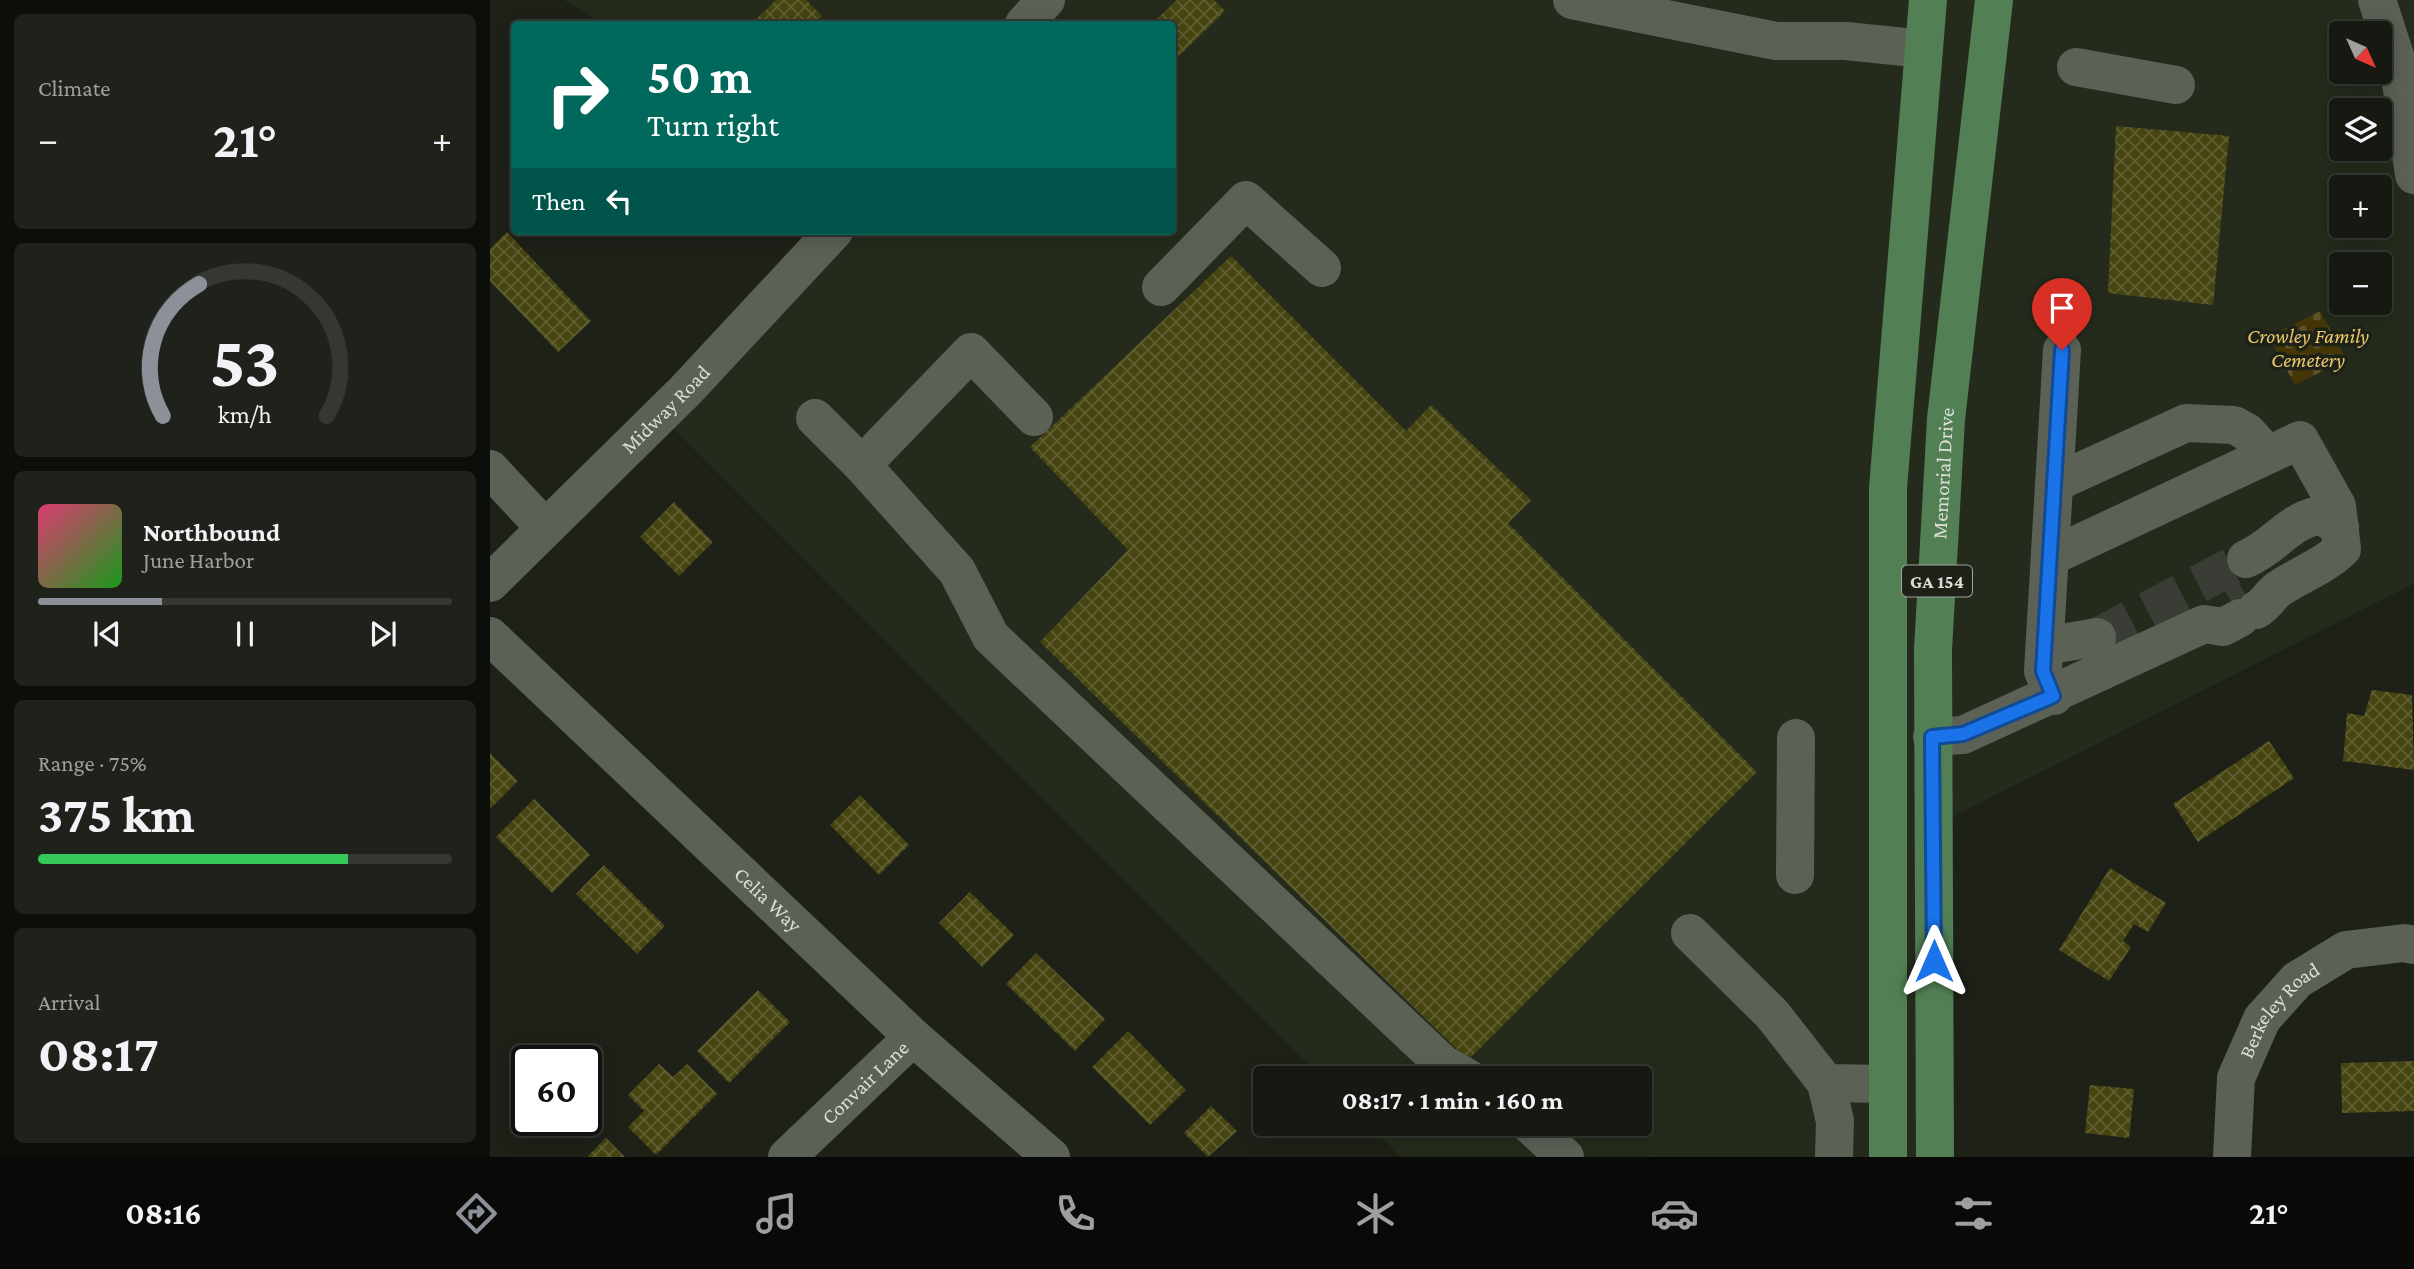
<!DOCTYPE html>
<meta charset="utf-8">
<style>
body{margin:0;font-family:"Crimson Pro",serif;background:#1f221b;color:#f1f3f6;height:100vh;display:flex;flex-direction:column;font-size:26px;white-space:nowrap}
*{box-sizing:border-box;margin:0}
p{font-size:23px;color:#9ea09f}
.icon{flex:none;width:38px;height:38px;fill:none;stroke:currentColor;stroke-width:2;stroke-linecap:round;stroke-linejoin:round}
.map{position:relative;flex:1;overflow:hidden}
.panel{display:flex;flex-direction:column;gap:14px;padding:14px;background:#0c0e0a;width:490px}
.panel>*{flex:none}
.banner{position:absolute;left:21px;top:21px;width:665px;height:214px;border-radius:7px;box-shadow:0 4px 18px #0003,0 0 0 2px #353832;background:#00695c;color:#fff;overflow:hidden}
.needle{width:46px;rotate:135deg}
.buttons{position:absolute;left:1839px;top:21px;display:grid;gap:14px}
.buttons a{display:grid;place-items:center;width:63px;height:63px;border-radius:7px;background:#161912;box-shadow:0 4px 18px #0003,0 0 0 2px #353832;font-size:35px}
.speed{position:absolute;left:21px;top:1045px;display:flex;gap:14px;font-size:35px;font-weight:700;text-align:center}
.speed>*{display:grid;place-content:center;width:91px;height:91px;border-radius:50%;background:#161912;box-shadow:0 4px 18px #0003,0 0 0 2px #353832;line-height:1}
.speed .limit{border:4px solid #111;border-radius:10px;background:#fff;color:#111}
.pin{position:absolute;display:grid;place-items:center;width:60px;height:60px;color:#fff;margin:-72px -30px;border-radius:50% 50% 50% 0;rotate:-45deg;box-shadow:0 0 7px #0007}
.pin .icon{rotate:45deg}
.me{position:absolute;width:77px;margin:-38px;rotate:0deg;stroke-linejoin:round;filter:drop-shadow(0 0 5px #0008)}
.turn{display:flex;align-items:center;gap:24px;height:147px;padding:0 21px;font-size:32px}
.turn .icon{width:91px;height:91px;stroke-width:2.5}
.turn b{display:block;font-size:49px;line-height:60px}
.then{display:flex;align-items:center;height:66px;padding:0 21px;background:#0003;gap:14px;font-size:26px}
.big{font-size:52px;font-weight:700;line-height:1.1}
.panel .widget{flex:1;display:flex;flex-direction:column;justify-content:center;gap:10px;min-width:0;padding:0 24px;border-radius:10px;background:#1f221b}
.panel .dial{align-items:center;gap:0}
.dial svg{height:182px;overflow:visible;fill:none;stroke:#353832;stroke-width:7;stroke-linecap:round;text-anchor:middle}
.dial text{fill:#f1f3f6;stroke:none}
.song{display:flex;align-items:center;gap:21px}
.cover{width:84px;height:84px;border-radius:10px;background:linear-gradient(135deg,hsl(340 70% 55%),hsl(120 70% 35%))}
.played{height:7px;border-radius:4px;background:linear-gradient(90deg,#8c9099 30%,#353832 30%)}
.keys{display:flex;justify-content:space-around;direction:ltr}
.heat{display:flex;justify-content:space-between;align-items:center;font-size:38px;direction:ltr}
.charge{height:10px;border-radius:5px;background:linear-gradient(90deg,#34c759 75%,#353832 0)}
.trip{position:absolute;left:763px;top:1066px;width:399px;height:70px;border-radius:7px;background:#161912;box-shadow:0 4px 18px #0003,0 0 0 2px #353832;font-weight:700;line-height:70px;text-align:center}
.tabs{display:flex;height:112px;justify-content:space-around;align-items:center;background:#090a07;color:#9ea09f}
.tabs .icon{width:49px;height:49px}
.tabs .on{color:#8c9099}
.tabs b{font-size:32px;color:#f1f3f6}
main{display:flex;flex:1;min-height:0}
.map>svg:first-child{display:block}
</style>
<main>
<section class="panel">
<div class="widget"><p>Climate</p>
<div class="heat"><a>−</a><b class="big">21°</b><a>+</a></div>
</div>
<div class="widget dial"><svg viewBox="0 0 100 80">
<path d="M14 69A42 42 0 1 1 86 69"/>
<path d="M14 69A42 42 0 0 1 30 11" stroke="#8c9099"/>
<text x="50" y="56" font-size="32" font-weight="700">53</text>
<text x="50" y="72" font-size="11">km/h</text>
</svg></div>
<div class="widget">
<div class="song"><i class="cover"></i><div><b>Northbound</b><p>June Harbor</p></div></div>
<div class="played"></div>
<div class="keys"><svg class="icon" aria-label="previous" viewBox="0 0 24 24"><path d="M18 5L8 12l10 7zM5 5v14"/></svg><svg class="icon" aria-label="pause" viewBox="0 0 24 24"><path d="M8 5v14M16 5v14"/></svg><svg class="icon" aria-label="next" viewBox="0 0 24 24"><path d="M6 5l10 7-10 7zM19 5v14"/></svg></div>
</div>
<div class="widget"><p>Range · 75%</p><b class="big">375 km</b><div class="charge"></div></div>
<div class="widget"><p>Arrival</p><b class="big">08:17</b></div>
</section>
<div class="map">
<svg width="1924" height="1157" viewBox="0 0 1924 1157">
<defs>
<pattern id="cemetery-stones" width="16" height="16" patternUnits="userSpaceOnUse" patternTransform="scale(1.75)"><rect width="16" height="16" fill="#453607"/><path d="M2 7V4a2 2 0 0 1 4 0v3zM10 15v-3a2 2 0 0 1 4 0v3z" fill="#5f532a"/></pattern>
<pattern id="building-cross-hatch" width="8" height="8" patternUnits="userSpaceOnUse" patternTransform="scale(1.75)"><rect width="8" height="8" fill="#464410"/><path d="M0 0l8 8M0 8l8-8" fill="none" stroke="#605f32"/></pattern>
</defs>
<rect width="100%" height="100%" fill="#1d2118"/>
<path fill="#242b1c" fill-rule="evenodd" d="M 74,0 L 1924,0 L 1924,584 L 1456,820 L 1440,1157 L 911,1157 L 878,1124 L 1150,1124 L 1150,1078 L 832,1078 L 170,415 L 336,231 L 682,231 L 682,24 L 111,24 ZM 1852,33 L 1890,33 L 1890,72 L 1852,72 ZM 1852,110 L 1890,110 L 1890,149 L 1852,149 ZM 1852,187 L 1890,187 L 1890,226 L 1852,226 ZM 1852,264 L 1890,264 L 1890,303 L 1852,303 Z"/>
<path fill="url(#cemetery-stones)" d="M 1830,311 L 1856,359 L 1805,385 L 1779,337 Z"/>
<path fill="url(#building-cross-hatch)" d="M 286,0 L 316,0 L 332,16 L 324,24 L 261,24 Z
M 687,0 L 724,0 L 735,11 L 682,63 L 682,24 L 662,24 Z
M 1626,126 L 1739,136 L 1723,305 L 1618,293 Z
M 17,232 L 101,321 L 68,352 L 0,281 L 0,249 Z
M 741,256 L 916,431 L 941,405 L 1041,500 L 1018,523 L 1267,772 L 978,1060 L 550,642 L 638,550 L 540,447 Z
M 184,502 L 223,542 L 189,576 L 150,537 Z
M 1882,690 L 1922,695 L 1924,770 L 1853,761 L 1857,713 L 1874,716 Z
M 1779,741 L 1804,778 L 1708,842 L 1683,804 Z
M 0,753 L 28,781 L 0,809 Z
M 370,795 L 419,845 L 389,875 L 340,825 Z
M 44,799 L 100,855 L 62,893 L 6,837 Z
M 114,865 L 175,926 L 147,954 L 86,894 Z
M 1620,868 L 1676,903 L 1658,932 L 1644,924 L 1633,941 L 1641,947 L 1619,981 L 1569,950 Z
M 480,892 L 524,935 L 492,967 L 449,923 Z
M 546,953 L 615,1019 L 585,1051 L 516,984 Z
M 268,990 L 300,1022 L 239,1083 L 207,1051 Z
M 638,1031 L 696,1090 L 660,1125 L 602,1067 Z
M 1924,1061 L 1924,1111 L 1852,1113 L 1851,1063 Z
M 169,1064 L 183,1077 L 197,1064 L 227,1094 L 166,1155 L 138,1127 L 154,1111 L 138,1095 Z
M 1600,1085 L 1644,1089 L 1639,1138 L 1595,1133 Z
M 721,1106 L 747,1131 L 718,1157 L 694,1133 Z
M 116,1138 L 135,1157 L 97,1157 Z"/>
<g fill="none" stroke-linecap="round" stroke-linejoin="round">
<path stroke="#3a3d35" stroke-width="38" stroke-dasharray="38 19" stroke-linecap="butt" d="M 1740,600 L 1754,592
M 1607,637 L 1756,559"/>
<g stroke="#5c6156" stroke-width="38">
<path d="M 1082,0 L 1286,41 L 1356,41 L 1434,49"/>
<path d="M 1887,0 L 1909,68 L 1924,175"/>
<path d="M 534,24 L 556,0"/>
<path d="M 1586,67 L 1686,85"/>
<path d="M 671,287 L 756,200 L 832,268"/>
<path d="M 325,418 L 372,465 L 467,571 L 501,637 L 953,1064 L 978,1078"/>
<path d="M 372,465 L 481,352 L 544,417"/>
<path d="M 0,469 L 55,528"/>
<path d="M 1565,483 L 1696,423 L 1744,425 L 1757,432 L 1778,455"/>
<path d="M 1560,557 L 1810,440 L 1847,506 L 1852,549 C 1833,567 1811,574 1790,588 C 1780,594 1777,604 1766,610"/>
<path d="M 1756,559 C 1786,546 1798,521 1830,515 L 1850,527"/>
<path id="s1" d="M 0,583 L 195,391 L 344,231"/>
<path id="s2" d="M 0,636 L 423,1037 L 561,1157"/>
<path d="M 1555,646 L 1607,637"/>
<path d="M 1564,696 L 1553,671 L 1572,350"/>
<path d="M 1442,737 L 1473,735 L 1714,624 L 1733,627 L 1750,618"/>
<path d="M 1305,875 L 1306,738"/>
<path d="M 1200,933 L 1282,1014 L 1336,1083 L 1397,1084"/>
<path d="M 1336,1083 L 1345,1121 L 1344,1157"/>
<path d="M 1039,1124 L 1075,1157"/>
<path id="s3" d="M 297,1157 L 423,1037"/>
<path id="s4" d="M 1742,1157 L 1746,1078 L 1772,1019 L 1807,980 L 1856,950 L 1914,943 L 1924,945"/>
</g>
<g stroke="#528054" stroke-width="38">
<path d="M 1398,1157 L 1398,488 L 1438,0"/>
<path id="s5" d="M 1445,1157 L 1443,650 L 1456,419 L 1504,0"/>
</g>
</g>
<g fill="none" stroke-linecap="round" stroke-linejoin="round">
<defs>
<path id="route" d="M 1444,961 L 1442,737 L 1473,734 L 1563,696 L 1553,671 L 1572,350"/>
</defs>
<use href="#route" stroke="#114b97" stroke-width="18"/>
<use href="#route" stroke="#1a73e8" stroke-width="12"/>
</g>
<g text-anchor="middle" stroke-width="7" stroke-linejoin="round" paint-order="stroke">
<rect fill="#1d2118" stroke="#a2a59e" stroke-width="2" x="1412" y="565.5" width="70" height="31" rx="5"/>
<g font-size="19" font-weight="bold" fill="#dbded7">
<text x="1447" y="588">GA 154</text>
</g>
<g font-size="21" font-style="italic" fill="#eac76b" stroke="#1d2118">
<text x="1818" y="343">Crowley Family<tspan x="1818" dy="24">Cemetery</tspan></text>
</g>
<g font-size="21" fill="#dbded7" stroke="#1d2118">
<text dy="7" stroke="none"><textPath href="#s1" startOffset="247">Midway Road</textPath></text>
<text dy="7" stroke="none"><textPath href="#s5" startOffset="684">Memorial Drive</textPath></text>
<text dy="7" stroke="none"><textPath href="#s2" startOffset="383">Celia Way</textPath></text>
<text dy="7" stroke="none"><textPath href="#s4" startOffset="161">Berkeley Road</textPath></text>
<text dy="7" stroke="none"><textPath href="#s3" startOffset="108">Convair Lane</textPath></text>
</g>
</g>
</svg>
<div class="buttons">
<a><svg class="needle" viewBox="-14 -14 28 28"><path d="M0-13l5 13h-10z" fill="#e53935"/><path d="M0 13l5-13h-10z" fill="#9ea09f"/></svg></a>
<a><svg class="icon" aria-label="layers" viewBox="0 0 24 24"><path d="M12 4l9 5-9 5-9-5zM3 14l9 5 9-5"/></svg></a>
<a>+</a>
<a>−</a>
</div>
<div class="speed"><div class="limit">60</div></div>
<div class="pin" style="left:1572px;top:350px;background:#d93025"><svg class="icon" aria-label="arrive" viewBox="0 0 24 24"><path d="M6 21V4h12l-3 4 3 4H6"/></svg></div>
<svg class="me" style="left:1444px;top:961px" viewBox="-20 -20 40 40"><path d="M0-17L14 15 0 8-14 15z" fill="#1a73e8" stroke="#fff" stroke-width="4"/></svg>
<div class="trip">08:17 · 1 min · 160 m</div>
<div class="banner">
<div class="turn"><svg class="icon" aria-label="right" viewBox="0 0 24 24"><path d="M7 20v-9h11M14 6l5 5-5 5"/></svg><div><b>50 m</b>Turn right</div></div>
<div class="then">Then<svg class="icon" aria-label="left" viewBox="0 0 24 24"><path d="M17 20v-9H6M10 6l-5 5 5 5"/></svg></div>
</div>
</div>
</main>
<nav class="tabs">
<b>08:16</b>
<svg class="icon on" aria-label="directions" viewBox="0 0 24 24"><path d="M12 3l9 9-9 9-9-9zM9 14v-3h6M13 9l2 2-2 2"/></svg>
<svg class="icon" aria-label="music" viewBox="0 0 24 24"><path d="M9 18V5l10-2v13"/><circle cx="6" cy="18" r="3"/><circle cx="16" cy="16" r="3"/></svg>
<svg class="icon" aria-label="phone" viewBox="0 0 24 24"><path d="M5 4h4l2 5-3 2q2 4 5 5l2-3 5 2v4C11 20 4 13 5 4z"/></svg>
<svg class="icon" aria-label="climate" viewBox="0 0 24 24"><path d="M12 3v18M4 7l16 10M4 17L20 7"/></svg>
<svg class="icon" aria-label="car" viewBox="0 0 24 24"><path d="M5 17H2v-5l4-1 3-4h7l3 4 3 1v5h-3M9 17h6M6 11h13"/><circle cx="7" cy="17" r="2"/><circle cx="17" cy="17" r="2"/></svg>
<svg class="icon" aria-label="filters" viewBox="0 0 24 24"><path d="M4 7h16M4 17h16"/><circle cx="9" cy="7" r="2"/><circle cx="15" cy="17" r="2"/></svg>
<b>21°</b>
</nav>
